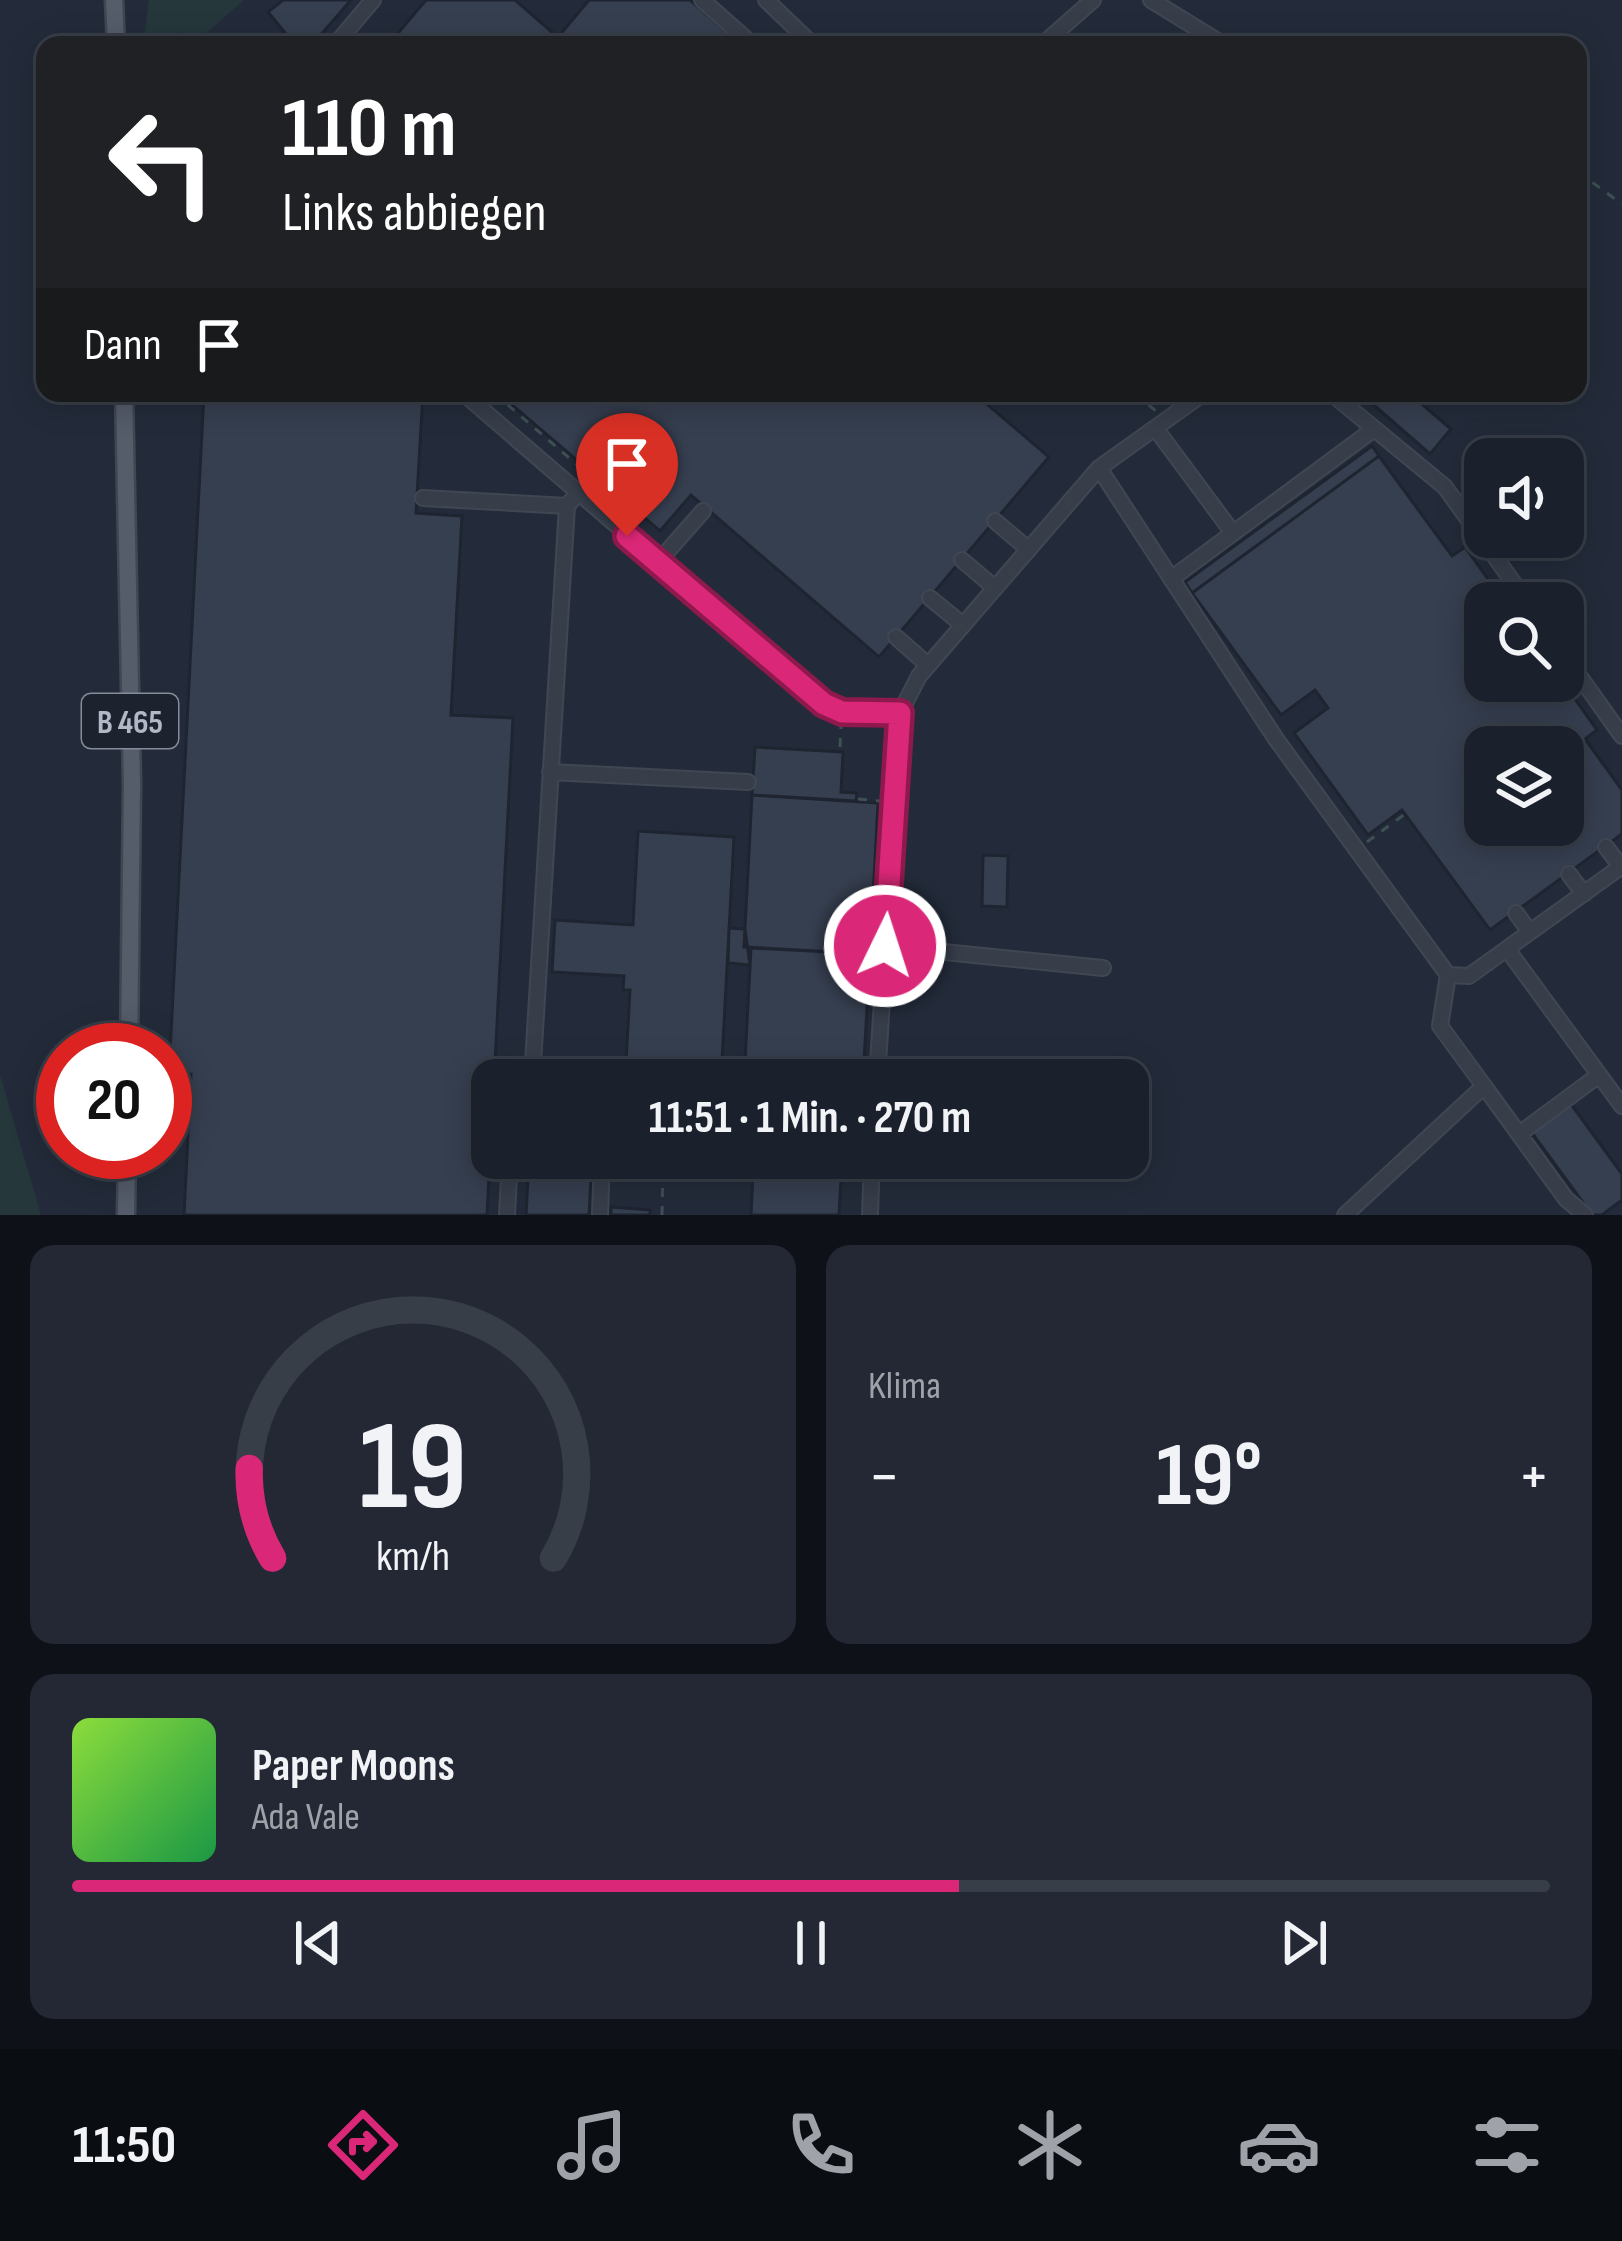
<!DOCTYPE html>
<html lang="de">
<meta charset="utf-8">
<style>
body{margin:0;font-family:"Sofia Sans Condensed",sans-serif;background:#232834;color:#f1f3f6;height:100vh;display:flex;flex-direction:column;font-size:45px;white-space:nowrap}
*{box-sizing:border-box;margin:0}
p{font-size:39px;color:#9fa3a9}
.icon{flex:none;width:66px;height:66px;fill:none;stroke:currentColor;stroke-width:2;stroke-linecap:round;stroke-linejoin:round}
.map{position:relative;height:1215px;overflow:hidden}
.drawer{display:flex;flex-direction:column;gap:30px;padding:30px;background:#0e1218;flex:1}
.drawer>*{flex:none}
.guide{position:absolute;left:36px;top:36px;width:1551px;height:366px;border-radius:24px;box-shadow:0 6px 30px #0003,0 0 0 3px #383e48;background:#202124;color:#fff;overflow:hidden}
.controls{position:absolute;left:1464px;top:438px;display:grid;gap:24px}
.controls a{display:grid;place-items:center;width:120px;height:120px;border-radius:24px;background:#1a202c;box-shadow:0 6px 30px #0003,0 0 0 3px #383e48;font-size:60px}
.speed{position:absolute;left:36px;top:1023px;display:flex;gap:24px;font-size:60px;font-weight:700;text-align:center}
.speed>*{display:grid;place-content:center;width:156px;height:156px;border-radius:50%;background:#1a202c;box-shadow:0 6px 30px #0003,0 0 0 3px #383e48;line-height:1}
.speed .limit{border:18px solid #d22;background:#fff;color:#111}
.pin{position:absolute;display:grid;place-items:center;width:102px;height:102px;color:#fff;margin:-123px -51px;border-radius:50% 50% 50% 0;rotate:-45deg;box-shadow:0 0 12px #0007}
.pin .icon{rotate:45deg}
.me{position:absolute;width:132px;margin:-66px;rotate:4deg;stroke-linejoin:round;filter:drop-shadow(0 0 9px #0008)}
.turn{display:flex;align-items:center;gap:42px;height:252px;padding:0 48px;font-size:54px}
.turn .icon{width:156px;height:156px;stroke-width:2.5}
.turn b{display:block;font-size:84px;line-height:102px}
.then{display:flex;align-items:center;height:114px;padding:0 48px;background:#0003;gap:24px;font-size:45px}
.big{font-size:90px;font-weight:700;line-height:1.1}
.drawer .widget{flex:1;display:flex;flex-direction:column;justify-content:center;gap:18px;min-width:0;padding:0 42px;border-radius:24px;background:#232834}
.drawer .dial{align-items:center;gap:0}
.dial svg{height:312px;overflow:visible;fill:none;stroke:#383e48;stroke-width:7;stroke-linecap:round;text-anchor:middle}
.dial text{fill:#f1f3f6;stroke:none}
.song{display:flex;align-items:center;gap:36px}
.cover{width:144px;height:144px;border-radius:18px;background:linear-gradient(135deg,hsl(90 70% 55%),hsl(140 70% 35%))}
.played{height:12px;border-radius:6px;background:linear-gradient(90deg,#db2777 60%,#383e48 60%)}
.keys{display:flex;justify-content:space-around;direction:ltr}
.heat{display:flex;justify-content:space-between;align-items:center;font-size:66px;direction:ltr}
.drawer .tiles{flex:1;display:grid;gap:30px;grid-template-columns:1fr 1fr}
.widget:last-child{grid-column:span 2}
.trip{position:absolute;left:471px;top:1059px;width:678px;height:120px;border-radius:24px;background:#1a202c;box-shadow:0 6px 30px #0003,0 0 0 3px #383e48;font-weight:700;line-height:120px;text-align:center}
.dock{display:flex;height:192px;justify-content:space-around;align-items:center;background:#0a0d12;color:#9fa3a9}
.dock .icon{width:84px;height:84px}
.dock .active{color:#db2777}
.dock b{font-size:54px;color:#f1f3f6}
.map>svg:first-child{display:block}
</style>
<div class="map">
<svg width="1622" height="1215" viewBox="0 0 1622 1215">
<rect width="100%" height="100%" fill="#232b3a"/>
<path fill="#25373b" d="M 149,0 L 244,0 L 192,45 L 182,45 L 182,30 L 171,45 L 143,45 Z
M 0,1075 L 41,1215 L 0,1215 Z"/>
<path fill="#363f50" stroke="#1e2531" stroke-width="3" fill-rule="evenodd" d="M 283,0 L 351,0 L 312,45 L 295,45 L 268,12 Z
M 426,0 L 515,0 L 567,45 L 388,45 Z
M 589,0 L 690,0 L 742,45 L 567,45 L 558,37 Z
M 204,393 L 423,393 L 416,513 L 462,516 L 451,715 L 513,718 L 487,1215 L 184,1215 L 191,1074 L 169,1072 Z
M 498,393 L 974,393 L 1049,457 L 879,657 L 691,495 L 660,531 Z
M 1360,393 L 1409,393 L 1451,429 L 1430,454 Z
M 1372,446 L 1379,456 L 1192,593 L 1185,582 Z
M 1379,456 L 1452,556 L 1465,547 L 1505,603 L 1485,603 L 1485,681 L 1562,681 L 1597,730 L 1585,739 L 1622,790 L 1622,834 L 1490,930 L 1402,810 L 1368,835 L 1294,733 L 1328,708 L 1315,690 L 1281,715 L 1192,593 ZM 1485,747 L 1563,747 L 1563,825 L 1485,825 Z
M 755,747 L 843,752 L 841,792 L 857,793 L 856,801 L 752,795 Z
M 752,795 L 878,803 L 870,954 L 744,947 Z
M 638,831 L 734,837 L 721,1080 L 625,1080 L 630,990 L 623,990 L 624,976 L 552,972 L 555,920 L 633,925 Z
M 983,855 L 1008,856 L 1007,907 L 982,906 Z
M 729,928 L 745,929 L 750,965 L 728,963 Z
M 751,948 L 870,954 L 863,1080 L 744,1080 Z
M 1571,1104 L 1622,1174 L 1622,1200 L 1602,1215 L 1592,1215 L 1532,1133 Z
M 529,1158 L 592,1158 L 589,1215 L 526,1215 Z
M 753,1173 L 841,1179 L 839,1215 L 751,1215 Z
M 611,1207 L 650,1210 L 650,1215 L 611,1215 Z"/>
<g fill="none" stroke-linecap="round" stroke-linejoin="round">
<defs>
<path id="minor" d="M 702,0 L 753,45
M 766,0 L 813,45
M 1151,0 L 1224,45
M 335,45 L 373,0
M 1042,45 L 1093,0
M 463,393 L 824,704 L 842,712 L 900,713
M 1331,393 L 1445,487 L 1528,603
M 1156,429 L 1233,533
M 1099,468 L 1276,739 L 1448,975 L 1469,976 L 1622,866
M 423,498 L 567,506
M 995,521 L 1028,549
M 962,560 L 995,588
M 658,562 L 703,511
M 1171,579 L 1374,429
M 930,598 L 963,625
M 896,637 L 928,665
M 1563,653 L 1622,736
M 550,772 L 748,782
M 1606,847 L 1621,867
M 1569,874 L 1584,894
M 1516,913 L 1530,932
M 885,946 L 1103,968
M 1507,949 L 1622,1106
M 532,1080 L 567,506 L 578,493
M 877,1080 L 900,713 L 919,676 L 1099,468 L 1204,393
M 1484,1086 L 1566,1199 L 1585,1215
M 1519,1134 L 1599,1075
M 799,1172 L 800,1158
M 507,1215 L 510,1158
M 600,1215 L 602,1158
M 870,1215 L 872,1158
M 1345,1215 L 1484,1086 L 1440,1026 L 1448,975"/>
<path id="major" d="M 114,0 L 116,45
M 124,393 L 132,784 L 129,1050
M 126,1215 L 127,1152"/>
</defs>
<use href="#minor" stroke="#404753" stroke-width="18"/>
<use href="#major" stroke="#404753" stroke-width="21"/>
<path stroke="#3e5053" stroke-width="3" stroke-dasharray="9 9" stroke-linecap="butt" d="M 1578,172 L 1622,204
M 494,393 L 589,475 L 585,479
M 1135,393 L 1157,412
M 840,747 L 841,725
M 858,799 L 880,801
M 1367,842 L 1405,814
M 662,1215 L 663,1158"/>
<use href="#minor" stroke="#373e4a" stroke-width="14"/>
<use href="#major" stroke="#555c6a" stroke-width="16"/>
</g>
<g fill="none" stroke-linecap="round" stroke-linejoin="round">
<defs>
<path id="route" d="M 627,536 L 824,704 L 842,712 L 900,713 L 885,946"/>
</defs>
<use href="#route" stroke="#8e194d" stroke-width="30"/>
<use href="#route" stroke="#db2777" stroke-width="21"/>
</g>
<g text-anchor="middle" stroke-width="12" stroke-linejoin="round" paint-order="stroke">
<rect fill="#1c232f" stroke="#858b99" stroke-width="3" x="82" y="694" width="96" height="54" rx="9"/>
<g font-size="33" font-weight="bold" fill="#b2b8c6">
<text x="130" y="733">B 465</text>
</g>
</g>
</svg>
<div class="controls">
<a><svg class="icon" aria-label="sound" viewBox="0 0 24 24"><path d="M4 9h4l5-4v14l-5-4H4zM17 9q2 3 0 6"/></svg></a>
<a><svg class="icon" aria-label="search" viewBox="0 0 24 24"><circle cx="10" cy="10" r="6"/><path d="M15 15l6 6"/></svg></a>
<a><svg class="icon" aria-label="layers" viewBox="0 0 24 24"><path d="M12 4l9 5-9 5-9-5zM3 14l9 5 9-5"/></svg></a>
</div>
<div class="speed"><div class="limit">20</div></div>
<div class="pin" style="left:627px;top:536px;background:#d93025"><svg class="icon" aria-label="arrive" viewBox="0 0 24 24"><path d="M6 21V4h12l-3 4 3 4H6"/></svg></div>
<svg class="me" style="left:885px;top:946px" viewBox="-20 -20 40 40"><circle r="17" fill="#db2777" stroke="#fff" stroke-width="3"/><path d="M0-11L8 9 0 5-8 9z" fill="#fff"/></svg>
<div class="trip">11:51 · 1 Min. · 270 m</div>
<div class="guide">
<div class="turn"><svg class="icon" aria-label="left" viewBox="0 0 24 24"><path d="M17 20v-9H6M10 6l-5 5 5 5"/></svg><div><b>110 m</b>Links abbiegen</div></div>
<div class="then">Dann<svg class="icon" aria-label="arrive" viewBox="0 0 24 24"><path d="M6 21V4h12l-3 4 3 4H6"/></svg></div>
</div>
</div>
<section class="drawer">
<div class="tiles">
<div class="widget dial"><svg viewBox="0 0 100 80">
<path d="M14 69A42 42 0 1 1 86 69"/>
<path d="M14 69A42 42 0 0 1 8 46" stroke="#db2777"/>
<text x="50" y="56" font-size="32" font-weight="700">19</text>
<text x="50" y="72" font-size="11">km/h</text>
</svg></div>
<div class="widget"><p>Klima</p>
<div class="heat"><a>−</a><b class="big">19°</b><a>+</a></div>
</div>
<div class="widget">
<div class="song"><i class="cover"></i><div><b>Paper Moons</b><p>Ada Vale</p></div></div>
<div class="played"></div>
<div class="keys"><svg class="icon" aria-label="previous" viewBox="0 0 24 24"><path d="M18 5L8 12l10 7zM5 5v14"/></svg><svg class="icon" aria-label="pause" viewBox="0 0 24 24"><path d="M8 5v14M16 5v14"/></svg><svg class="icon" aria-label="next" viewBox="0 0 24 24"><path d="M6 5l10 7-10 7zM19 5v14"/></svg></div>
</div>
</div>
</section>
<nav class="dock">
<b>11:50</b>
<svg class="icon active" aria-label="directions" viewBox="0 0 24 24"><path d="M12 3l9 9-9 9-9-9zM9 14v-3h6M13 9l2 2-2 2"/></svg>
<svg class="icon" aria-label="music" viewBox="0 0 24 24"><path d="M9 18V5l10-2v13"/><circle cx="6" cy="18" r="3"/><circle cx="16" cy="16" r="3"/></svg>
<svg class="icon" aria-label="phone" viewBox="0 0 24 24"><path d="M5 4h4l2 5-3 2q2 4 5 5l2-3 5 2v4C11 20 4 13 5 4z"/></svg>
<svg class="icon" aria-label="climate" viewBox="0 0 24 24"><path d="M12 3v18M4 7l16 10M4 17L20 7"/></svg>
<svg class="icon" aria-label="car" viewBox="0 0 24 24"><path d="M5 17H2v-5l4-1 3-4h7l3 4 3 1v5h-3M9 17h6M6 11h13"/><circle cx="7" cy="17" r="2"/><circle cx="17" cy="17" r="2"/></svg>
<svg class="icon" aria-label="filters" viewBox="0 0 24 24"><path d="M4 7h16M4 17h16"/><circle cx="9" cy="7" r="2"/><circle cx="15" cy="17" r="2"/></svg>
</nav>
